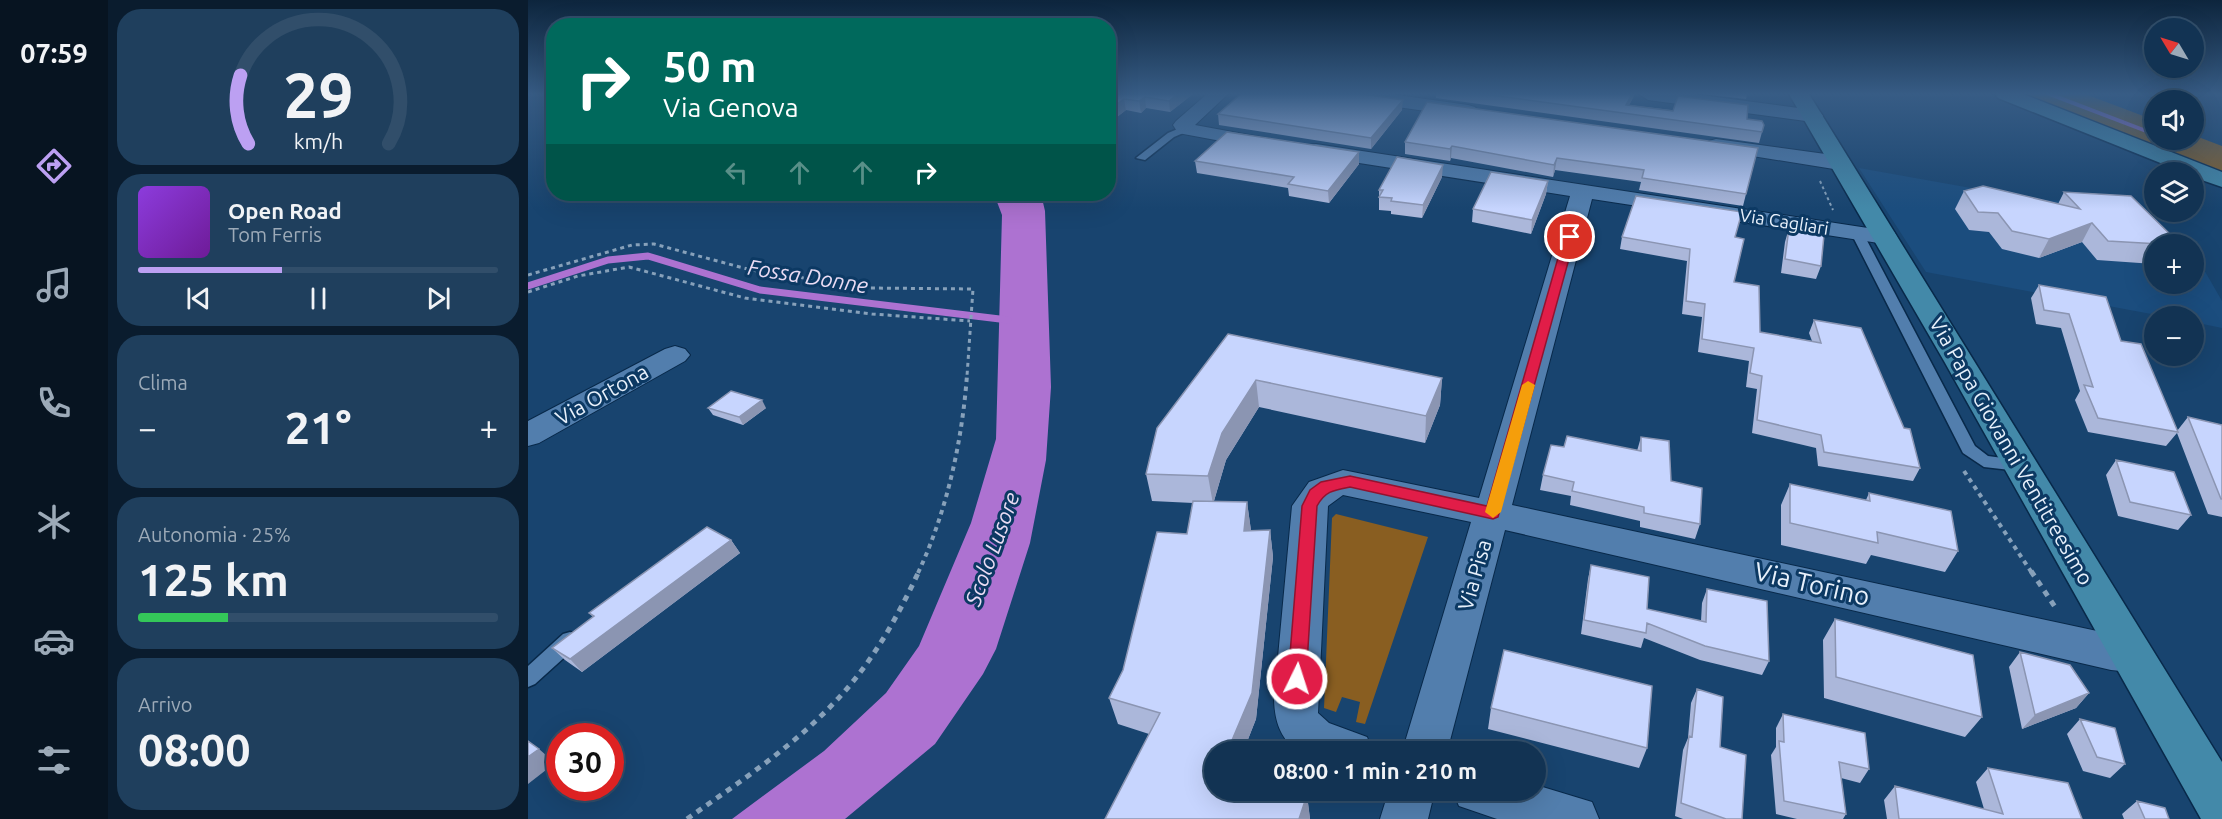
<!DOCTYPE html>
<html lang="it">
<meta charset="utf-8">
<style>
body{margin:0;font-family:Ubuntu,sans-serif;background:#1f3f5d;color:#f1f3f6;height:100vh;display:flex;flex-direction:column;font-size:22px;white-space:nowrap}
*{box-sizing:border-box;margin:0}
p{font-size:20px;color:#9caab8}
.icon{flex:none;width:33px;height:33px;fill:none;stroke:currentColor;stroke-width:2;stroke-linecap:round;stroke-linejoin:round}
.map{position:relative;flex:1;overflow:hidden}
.sheet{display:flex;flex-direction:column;gap:9px;padding:9px;background:#0a1c2e;width:420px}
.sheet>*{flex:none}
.guide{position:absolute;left:18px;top:18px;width:570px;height:183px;border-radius:24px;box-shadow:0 6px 24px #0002,0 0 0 2px #314e6a;background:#00695c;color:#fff;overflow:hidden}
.needle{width:39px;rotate:308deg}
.tools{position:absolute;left:1616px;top:18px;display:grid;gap:12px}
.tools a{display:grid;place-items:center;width:60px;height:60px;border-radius:50%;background:#123353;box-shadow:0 6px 24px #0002,0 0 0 2px #314e6a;font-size:30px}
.speed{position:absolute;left:18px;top:723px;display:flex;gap:12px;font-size:30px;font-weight:700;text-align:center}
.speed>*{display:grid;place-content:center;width:78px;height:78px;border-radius:50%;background:#123353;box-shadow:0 6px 24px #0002,0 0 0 2px #314e6a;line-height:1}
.speed .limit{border:9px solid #d22;background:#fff;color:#111}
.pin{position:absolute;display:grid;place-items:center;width:51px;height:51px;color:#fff;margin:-26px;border:3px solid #fff;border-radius:50%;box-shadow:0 2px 6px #0007}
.me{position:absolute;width:66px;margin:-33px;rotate:4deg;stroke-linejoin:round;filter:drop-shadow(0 0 4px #0008)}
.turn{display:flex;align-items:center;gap:21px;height:126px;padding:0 18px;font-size:27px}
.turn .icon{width:78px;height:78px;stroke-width:2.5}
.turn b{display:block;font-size:42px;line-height:51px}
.lanes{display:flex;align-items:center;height:57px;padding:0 18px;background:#0003;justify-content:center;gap:30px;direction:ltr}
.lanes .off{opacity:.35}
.big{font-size:45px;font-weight:600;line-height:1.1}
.sheet .widget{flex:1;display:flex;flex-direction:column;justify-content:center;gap:9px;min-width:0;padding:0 21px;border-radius:24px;background:#1f3f5d}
.sheet .dial{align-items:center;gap:0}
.dial svg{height:156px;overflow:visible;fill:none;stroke:#314e6a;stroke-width:7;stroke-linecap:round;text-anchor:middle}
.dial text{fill:#f1f3f6;stroke:none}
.song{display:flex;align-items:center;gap:18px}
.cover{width:72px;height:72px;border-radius:9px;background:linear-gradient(135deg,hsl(270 70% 55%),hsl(280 70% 35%))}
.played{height:6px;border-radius:3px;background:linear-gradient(90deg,#bca0f2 40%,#314e6a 40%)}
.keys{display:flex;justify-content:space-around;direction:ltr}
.heat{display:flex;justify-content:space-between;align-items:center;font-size:33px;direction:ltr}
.charge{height:9px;border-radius:4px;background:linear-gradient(90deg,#34c759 25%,#314e6a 0)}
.trip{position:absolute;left:676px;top:741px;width:342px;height:60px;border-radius:30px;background:#123353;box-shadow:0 6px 24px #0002,0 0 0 2px #314e6a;font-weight:600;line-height:60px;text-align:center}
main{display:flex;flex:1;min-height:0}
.tab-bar{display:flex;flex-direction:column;width:108px;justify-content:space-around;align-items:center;background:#071421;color:#9caab8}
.tab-bar .icon{width:42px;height:42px}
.tab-bar .active{color:#bca0f2}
.tab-bar b{font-size:27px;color:#f1f3f6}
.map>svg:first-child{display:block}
</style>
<main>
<nav class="tab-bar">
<b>07:59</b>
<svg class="icon active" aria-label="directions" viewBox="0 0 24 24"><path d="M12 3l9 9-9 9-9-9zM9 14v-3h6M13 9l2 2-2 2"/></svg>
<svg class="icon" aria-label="music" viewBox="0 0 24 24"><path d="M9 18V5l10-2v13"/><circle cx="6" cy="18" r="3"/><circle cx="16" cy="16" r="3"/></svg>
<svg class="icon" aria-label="phone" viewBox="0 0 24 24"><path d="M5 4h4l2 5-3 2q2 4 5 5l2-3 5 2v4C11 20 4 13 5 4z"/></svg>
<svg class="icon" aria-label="climate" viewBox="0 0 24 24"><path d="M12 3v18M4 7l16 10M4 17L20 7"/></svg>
<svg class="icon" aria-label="car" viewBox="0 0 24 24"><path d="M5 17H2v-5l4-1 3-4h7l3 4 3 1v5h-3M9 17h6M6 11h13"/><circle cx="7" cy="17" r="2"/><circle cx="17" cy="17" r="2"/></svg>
<svg class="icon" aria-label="filters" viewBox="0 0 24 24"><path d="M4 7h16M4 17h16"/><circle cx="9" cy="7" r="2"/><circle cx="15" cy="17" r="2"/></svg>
</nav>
<section class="sheet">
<div class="widget dial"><svg viewBox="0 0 100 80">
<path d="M14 69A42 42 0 1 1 86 69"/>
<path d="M14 69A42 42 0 0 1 10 34" stroke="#bca0f2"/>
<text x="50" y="56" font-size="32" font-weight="700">29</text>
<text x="50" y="72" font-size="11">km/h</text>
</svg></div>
<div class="widget">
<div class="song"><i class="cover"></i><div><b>Open Road</b><p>Tom Ferris</p></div></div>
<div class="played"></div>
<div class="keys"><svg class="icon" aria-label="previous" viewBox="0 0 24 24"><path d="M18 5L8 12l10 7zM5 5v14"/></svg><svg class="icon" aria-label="pause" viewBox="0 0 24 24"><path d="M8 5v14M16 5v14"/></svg><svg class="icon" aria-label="next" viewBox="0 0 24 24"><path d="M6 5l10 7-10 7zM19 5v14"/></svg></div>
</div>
<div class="widget"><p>Clima</p>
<div class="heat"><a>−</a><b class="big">21°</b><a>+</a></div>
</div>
<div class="widget"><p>Autonomia · 25%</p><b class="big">125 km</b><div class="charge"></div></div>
<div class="widget"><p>Arrivo</p><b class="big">08:00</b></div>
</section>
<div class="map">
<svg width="1694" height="819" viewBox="0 0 1694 819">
<rect width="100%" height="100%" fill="#18446f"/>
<path fill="#1b4d7e" d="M 1331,168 L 1510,200 L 1611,202 L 1653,244 L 1626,244 L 1626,284 L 1665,284 L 1665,257 L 1675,268 L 1694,301 L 1694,328 L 1665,322 L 1665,316 L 1634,316 L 1398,272 Z"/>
<path fill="#895e21" d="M 1493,94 L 1557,94 L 1626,120 L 1626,140 L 1665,140 L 1665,135 L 1694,146 L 1694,172 Z
M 808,514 L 900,537 L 837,724 L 828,722 L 832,702 L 814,697 L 808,712 L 796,708 L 804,518 Z"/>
<path fill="#ad72d1" d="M 1516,94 L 1527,94 L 1626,132 L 1626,136 Z
M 466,194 L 513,194 L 517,211 L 523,387 L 518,460 L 502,543 L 468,649 L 455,674 L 407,744 L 317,819 L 204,819 L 296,751 L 358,693 L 391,646 L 443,523 L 468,439 L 474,215 Z"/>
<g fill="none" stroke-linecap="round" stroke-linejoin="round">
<path stroke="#ad72d1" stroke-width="7" d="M 0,286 L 80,260 L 120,256 L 232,290 L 480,320"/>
<defs>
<path id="lane" d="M 657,126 L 660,127 L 660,131 L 646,137 L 617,160 L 608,158 L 640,133 Z
M 1329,229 L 1335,233 L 1447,446 L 1460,456 L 1497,461 L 1499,465 L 1497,469 L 1491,471 L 1456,467 L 1435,453 L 1323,233 Z
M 42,632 L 49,634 L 52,640 L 49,646 L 7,684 L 0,687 L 0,666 L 35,634 Z"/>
<path id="street" d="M 679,94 L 700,94 L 667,125 L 743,139 L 747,143 L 743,147 L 736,149 L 650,133 L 645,125 L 648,121 Z
M 811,94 L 862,94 L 940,105 L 947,107 L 950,111 L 947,115 L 940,117 L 820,100 Z
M 1111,94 L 1165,94 L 1285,110 L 1292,112 L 1295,116 L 1292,120 L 1285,122 L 1120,100 Z
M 1188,139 L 1312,156 L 1320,158 L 1323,163 L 1320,168 L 1312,170 L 1181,149 L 1177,145 L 1181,141 Z
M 788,144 L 1366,232 L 1369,237 L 1366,242 L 1357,244 L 1064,199 L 984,505 L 1583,634 L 1603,636 L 1618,642 L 1624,654 L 1618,666 L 1603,672 L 1583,670 L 977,530 L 919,752 L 874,752 L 943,522 L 815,495 L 800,506 L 790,713 L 801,723 L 839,737 L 845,752 L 768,752 C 752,735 747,723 746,700 L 764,506 L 781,482 L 815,470 L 951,498 L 1042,196 L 780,155 L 777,150 L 780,145 Z
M 147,346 L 157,349 L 162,355 L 157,361 L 11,443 L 0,446 L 0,421 L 137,349 Z
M 1008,785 L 1064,802 L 1071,819 L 969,819 L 931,806 L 924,790 L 1008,790 Z
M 861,790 L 907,790 L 900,819 L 852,819 Z"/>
<path id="secondary" d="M 1261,94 L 1281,94 L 1694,762 L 1694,819 L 1673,819 L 1416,361 Z
M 1467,94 L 1495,94 L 1694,172 L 1694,187 L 1665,177 L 1665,172 L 1655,172 L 1470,98 Z"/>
</defs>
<use href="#lane" stroke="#08294a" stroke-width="3"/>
<use href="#street" stroke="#08294a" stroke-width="2"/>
<use href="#secondary" stroke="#08294a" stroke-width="3"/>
<path stroke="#87a1ba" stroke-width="2" stroke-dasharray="3 3" stroke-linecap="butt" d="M 1292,181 L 1305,210"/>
<path stroke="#87a1ba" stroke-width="3" stroke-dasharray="4 4" stroke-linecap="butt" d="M 0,275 L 104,245 L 126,244 L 223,270 L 342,288 L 445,289 L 439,376
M 0,292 L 50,276 L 101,267 L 217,298 L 344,314 L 442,321"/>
<path stroke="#87a1ba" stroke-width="4" stroke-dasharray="4.5 4.5" stroke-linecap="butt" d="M 1436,471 L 1504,573
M 390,573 C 419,511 434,442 439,375"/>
<path stroke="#87a1ba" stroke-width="5" stroke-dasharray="6 6" stroke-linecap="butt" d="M 1503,571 L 1527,607
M 159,819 C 214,780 271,743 316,692 C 348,656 371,614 391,571"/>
<use href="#lane" fill="#527ead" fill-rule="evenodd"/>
<use href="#street" fill="#527ead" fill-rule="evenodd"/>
<use href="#secondary" fill="#4389a9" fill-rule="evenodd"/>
</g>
<path fill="#abb7da" d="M 580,94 L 665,94 L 642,112 L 618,108 L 613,113 L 598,110 L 580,124 Z
M 908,94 L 1107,94 L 1101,105 L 1219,119 L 1236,125 L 1231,143 L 908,98 Z
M 1175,94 L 1219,94 L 1218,99 Z
M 899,102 L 1218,194 L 1215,206 L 1111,190 L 1113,182 L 1027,170 L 1025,177 L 923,158 L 922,161 L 877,154 L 877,142 Z
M 874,110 L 843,149 L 691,125 L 690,114 Z
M 667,161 L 831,164 L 801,203 L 761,196 L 760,188 L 669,173 Z
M 914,177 L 894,218 L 863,214 L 863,211 L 851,210 L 851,190 Z
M 1020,181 L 1018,194 L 1003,234 L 944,222 L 945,209 Z
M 1436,191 L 1530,204 L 1536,192 L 1626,244 L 1626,264 L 1569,260 L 1554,242 L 1511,258 L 1474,249 L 1461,232 L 1441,230 L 1427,209 Z
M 1261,228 L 1293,266 L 1288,279 L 1253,273 L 1257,242 Z
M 1094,237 L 1207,237 L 1206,282 L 1232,332 L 1284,341 L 1281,333 L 1286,320 L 1392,468 L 1385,481 L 1290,466 L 1288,448 L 1224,433 L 1229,389 L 1218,387 L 1221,361 L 1170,352 L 1174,317 L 1154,314 L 1159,261 L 1092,249 Z
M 1511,285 L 1593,341 L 1649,431 L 1660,417 L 1694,425 L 1694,517 L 1680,514 L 1649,433 L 1638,446 L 1560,432 L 1547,400 L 1552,391 L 1533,328 L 1508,324 L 1503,298 Z
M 700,334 L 914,378 L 912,405 L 897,443 L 731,407 L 698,460 L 686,501 L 719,502 L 723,531 L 742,530 L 745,557 L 728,719 L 715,752 L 687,752 L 687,790 L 765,790 L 779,795 L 782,819 L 577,819 L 621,734 L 590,724 L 581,698 L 595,670 L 629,532 L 659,534 L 665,503 L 624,501 L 618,474 L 629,428 Z
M 180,408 L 238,408 L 215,425 L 185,415 Z
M 1113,437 L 1143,481 L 1172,524 L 1167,539 L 1112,527 L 1112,521 L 1042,505 L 1043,496 L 1012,490 L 1015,475 L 1036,447 L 1109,451 Z
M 1588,460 L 1663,515 L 1650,530 L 1590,516 L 1578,475 Z
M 1262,484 L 1338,500 L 1341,493 L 1430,551 L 1417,572 L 1343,555 L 1338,564 L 1253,545 L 1253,505 Z
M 203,540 L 212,553 L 54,672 L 37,660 L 24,648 L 65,617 L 61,613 Z
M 1063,565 L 1119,609 L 1173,621 L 1174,603 L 1179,589 L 1241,661 L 1234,675 L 1172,660 L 1116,638 L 1113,648 L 1053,634 L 1060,579 Z
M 1307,619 L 1454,717 L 1437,737 L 1296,698 L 1295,640 Z
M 1492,652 L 1561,693 L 1548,708 L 1494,729 L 1481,667 Z
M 1169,689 L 1192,747 L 1214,819 L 1155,819 L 1147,816 L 1155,750 L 1160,738 L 1163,703 Z
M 963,708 L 1119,748 L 1111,768 L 960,729 Z
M 1255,714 L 1341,769 L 1332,783 L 1313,778 L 1318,814 L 1315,819 L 1269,819 L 1248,814 L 1243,755 L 1248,747 L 1248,728 Z
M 1552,719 L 1597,764 L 1582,778 L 1555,771 L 1539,734 Z
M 1460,768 L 1554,819 L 1359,819 L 1356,800 L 1367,786 L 1456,809 L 1448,782 Z
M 1609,801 L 1641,819 L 1596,819 L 1594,814 Z"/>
<path fill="#8b95b2" d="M 650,94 L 665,94 L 642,112 L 641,101 Z
M 1104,94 L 1107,94 L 1097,113 L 1098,105 Z
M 617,97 L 618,108 L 613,113 L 611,101 Z
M 596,99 L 598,110 L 580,124 L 580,111 Z
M 875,100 L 874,110 L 843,149 L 843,138 Z
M 924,146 L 923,158 L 922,161 L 922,149 Z
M 831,152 L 831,164 L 801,203 L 800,191 Z
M 1029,158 L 1027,170 L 1025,177 L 1026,165 Z
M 915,165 L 914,177 L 894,218 L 895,205 Z
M 1020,181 L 1018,194 L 1003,234 L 1004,220 Z
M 1564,223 L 1554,242 L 1511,258 L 1521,239 Z
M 914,378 L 912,405 L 897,443 L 898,416 Z
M 728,380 L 731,407 L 698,460 L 685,504 L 680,476 L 694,433 Z
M 234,400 L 238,408 L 215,425 L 211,417 Z
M 719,502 L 723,530 L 720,558 L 716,531 Z
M 742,530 L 745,557 L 728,719 L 715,752 L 699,752 Z
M 203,540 L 212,553 L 54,672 L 42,659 Z
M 1561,693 L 1548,708 L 1494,729 L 1507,715 Z
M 11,749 L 27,763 L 0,784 L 0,757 Z
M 779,795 L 782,819 L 771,819 Z"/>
<path fill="#c7d5fe" stroke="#8b95b2" stroke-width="1.5" d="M 580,94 L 650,94 L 641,101 L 617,97 L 611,101 L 596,99 L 580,111 Z
M 713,94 L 835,94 L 875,100 L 843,138 L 690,114 Z
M 955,94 L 1104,94 L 1098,105 L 1145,111 L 1150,96 L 1220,105 L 1219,119 L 1234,121 L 1236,125 L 1234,132 Z
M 899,102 L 1230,148 L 1218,194 L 1114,178 L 1116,170 L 1029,158 L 1026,165 L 924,146 L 922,149 L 877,142 Z
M 699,132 L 831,152 L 800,191 L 760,184 L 766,177 L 667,161 Z
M 869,157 L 915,165 L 895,205 L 863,201 L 864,198 L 851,197 L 855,190 L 851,190 Z
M 963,172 L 1020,181 L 1004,220 L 945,209 Z
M 1455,186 L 1552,209 L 1536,192 L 1603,196 L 1652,244 L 1632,244 L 1580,241 L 1564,223 L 1521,239 L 1484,231 L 1470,213 L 1450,212 L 1436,191 Z
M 1108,196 L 1214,212 L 1207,237 L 1216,239 L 1206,282 L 1231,286 L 1232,332 L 1293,343 L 1286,320 L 1333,328 L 1376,428 L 1382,429 L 1392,468 L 1296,452 L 1293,435 L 1229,420 L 1234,376 L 1222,373 L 1226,348 L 1174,339 L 1177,304 L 1158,301 L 1162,249 L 1094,237 Z
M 1261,228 L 1296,235 L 1293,266 L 1257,259 Z
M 1511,285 L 1578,297 L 1593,341 L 1613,344 L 1650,432 L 1570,418 L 1556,385 L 1565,387 L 1541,314 L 1516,310 Z
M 700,334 L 914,378 L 898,416 L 728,380 L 694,433 L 680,476 L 618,474 L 629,428 Z
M 203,391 L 234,400 L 211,417 L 180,408 Z
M 1660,417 L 1694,425 L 1694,499 L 1693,499 Z
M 1039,436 L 1113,451 L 1113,437 L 1141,441 L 1143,481 L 1174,488 L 1172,524 L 1116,513 L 1116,507 L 1044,491 L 1046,482 L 1015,475 L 1023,445 L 1036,447 Z
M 1588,460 L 1646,472 L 1663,515 L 1602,502 Z
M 1262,484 L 1342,501 L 1341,493 L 1423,511 L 1430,551 L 1349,532 L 1350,543 L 1262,523 Z
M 665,501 L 719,502 L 716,531 L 742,530 L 724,693 L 699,752 L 687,752 L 687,790 L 765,790 L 779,795 L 771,819 L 577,819 L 632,713 L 581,698 L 595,670 L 629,532 L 659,534 Z
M 179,527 L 203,540 L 42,659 L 24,648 L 66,616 L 61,613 Z
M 1063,565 L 1121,577 L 1119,609 L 1178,622 L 1179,589 L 1239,601 L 1241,661 L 1177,646 L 1119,623 L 1118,633 L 1056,620 Z
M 1307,619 L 1445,655 L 1454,717 L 1308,677 Z
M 976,650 L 1124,686 L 1119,748 L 963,708 Z
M 1492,652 L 1542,665 L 1561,693 L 1507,715 Z
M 1169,689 L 1195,697 L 1192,747 L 1218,755 L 1214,819 L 1198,819 L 1153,803 L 1161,736 L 1164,737 Z
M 1255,714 L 1337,733 L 1341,769 L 1311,762 L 1318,814 L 1256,801 L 1251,741 L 1256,742 Z
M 1552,719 L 1587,728 L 1597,764 L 1569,757 Z
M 0,741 L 11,749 L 0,757 Z
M 1460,768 L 1540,783 L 1554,819 L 1371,819 L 1367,786 L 1475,814 Z
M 1609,801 L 1637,808 L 1641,819 L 1617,819 Z"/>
<linearGradient id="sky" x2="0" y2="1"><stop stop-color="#0d253d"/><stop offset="0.45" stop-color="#375c85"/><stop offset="1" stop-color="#375c85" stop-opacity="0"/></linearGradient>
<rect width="1694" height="209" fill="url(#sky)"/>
<path fill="#e11d48" stroke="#92132f" stroke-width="1.5" d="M 1042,233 L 1047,237 L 970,517 L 965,519 L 822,487 C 806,490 797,491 789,506 L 778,679 L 775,685 L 769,687 L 762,685 L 760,679 L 774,506 L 782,490 L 793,482 L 822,476 L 959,506 L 1036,237 Z"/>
<path fill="#f59e0b" d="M 1000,381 L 1007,385 L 973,512 L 965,518 L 957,512 L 994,385 Z"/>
<g text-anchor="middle" stroke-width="6" stroke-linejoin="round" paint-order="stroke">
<g font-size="18" fill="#e7f0fb" stroke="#0c3963">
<text transform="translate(1256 222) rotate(9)" y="6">Via Cagliari</text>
</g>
<g font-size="21" fill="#e7f0fb" stroke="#0c3963">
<text transform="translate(74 395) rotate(-29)" y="7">Via Ortona</text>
<text transform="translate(1483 451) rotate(60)" y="7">Via Papa Giovanni Ventitreesimo</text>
<text transform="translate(947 575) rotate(-74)" y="7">Via Pisa</text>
</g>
<g font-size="22" font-style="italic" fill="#eadcf4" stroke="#0c3963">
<text transform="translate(280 276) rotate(9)" y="8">Fossa Donne</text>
<text transform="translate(464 549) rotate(-70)" y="8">Scolo Lusore</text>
</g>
<g font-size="26" fill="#e7f0fb" stroke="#0c3963">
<text transform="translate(1284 584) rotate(13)" y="9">Via Torino</text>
</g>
</g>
</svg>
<div class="tools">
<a><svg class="needle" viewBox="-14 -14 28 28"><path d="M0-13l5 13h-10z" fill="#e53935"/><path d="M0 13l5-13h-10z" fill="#9caab8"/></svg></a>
<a><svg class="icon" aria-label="sound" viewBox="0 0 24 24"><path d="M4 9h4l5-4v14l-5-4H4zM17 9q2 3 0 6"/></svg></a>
<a><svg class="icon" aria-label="layers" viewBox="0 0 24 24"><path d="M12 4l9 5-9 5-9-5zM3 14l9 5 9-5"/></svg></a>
<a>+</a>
<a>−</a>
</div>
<div class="speed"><div class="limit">30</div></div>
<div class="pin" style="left:1042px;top:237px;background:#d93025"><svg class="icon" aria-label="arrive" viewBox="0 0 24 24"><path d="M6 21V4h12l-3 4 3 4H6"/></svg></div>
<svg class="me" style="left:769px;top:679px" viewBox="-20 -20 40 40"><circle r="17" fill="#e11d48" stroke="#fff" stroke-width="3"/><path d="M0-11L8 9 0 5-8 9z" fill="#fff"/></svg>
<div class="trip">08:00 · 1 min · 210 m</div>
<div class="guide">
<div class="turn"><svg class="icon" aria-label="right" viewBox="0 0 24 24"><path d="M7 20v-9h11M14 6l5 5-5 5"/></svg><div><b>50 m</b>Via Genova</div></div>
<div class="lanes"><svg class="icon off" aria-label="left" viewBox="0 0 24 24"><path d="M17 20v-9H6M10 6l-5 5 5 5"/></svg><svg class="icon off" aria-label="ahead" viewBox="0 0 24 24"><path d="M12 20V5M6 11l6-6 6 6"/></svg><svg class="icon off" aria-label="ahead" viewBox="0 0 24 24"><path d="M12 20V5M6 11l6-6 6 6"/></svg><svg class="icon" aria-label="right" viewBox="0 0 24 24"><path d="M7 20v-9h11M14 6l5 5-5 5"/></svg></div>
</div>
</div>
</main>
